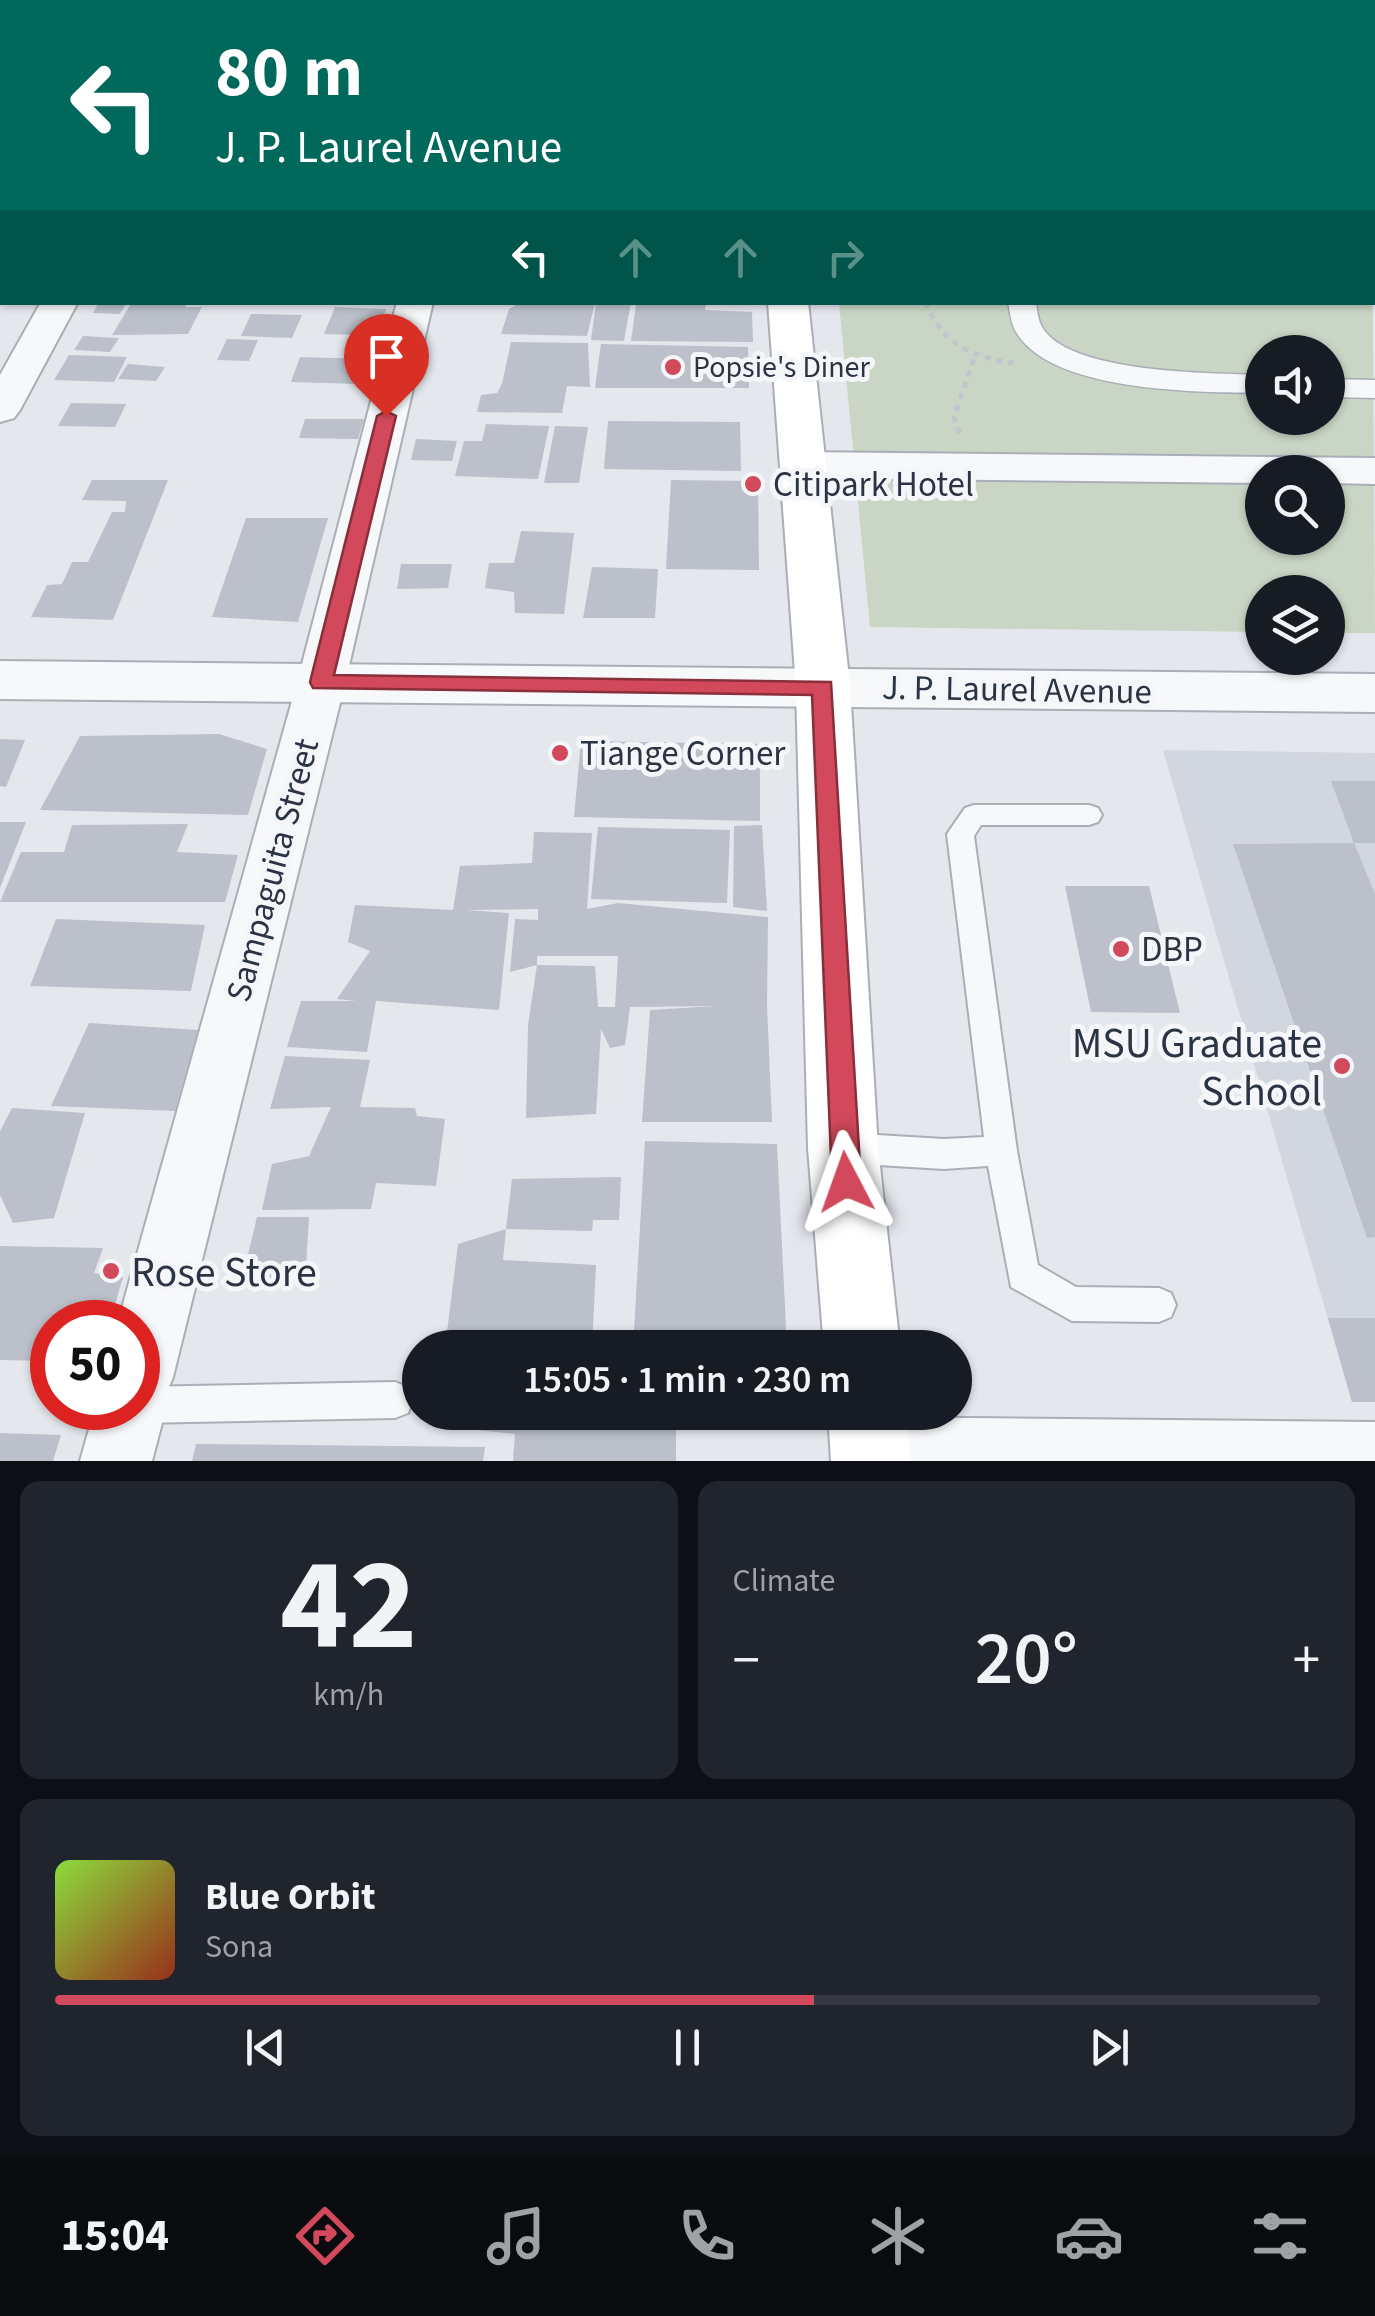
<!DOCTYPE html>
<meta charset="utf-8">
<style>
body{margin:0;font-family:"Source Sans 3",sans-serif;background:#20242c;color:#f1f3f6;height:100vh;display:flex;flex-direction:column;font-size:38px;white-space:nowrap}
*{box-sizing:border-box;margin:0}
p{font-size:32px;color:#9ea1a6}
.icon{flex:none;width:55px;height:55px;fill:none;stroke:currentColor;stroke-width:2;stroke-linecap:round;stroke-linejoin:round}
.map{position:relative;height:1461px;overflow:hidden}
.side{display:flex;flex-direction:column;gap:20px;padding:20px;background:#0d0f14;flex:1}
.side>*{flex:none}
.guide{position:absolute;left:0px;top:0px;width:1375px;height:305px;box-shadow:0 2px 8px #0004;background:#00695c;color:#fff;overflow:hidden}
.buttons{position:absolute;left:1245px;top:335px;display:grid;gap:20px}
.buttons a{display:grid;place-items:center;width:100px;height:100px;border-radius:50%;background:#171b24;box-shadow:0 2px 8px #0004;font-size:50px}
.speed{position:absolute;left:30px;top:1300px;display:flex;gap:20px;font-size:50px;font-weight:700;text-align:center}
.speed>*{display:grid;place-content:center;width:130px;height:130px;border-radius:50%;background:#171b24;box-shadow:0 2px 8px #0004;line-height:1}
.speed .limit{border:15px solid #d22;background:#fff;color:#111}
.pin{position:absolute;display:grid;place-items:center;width:85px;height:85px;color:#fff;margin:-102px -42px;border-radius:50% 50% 50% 0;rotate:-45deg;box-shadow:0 0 10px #0007}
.pin .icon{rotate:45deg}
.me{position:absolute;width:110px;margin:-55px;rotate:356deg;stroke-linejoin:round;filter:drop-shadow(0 0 8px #0008)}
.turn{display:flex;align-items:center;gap:35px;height:210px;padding:0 50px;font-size:45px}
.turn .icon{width:130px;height:130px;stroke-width:2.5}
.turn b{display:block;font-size:70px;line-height:85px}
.lanes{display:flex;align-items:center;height:95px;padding:0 50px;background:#0003;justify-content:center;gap:50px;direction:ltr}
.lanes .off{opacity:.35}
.big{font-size:75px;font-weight:600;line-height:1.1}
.side .widget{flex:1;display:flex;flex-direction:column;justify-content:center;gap:15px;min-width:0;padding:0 35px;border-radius:20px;background:#20242c}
.side .dial{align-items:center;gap:0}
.dial b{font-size:130px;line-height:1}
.song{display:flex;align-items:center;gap:30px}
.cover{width:120px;height:120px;border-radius:15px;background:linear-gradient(135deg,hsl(90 70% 55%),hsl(10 70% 35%))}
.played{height:10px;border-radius:5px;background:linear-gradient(90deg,#d1495b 60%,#363941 60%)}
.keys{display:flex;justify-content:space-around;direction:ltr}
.heat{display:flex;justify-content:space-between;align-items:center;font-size:55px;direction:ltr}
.side .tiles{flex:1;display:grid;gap:20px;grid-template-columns:1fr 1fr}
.widget:last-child{grid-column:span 2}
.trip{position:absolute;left:402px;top:1330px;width:570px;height:100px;border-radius:50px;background:#171b24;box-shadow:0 2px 8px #0004;font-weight:600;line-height:100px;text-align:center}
.tabs{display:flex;height:160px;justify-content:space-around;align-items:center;background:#090b0e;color:#9ea1a6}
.tabs .icon{width:70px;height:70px}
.tabs .current{color:#d1495b}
.tabs b{font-size:45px;color:#f1f3f6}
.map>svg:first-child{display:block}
</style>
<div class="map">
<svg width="1375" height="1461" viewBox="0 0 1375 1461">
<rect width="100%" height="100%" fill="#e4e7ec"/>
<path fill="#d2d6de" d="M 795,0 L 1375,0 L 1375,178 L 1372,2 Z
M 1163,750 L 1375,753 L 1375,1402 L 1352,1402 Z"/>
<path fill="#c9d6c5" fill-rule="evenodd" d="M 1372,194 L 1375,633 L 1328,633 L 1328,592 L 1262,592 L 1262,632 L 870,627 L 839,303 L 1372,302 ZM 1262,352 L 1328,352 L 1328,418 L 1262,418 ZM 1262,472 L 1328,472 L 1328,538 L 1262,538 Z"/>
<path fill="#bbc0ca" d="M 99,302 L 127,302 L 120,314 L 93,313 Z
M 132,302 L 188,302 L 185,307 L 202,307 L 188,334 L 112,335 Z
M 522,302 L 595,303 L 587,336 L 501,334 L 509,309 Z
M 596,302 L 631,302 L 624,341 L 591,340 Z
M 636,305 L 706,305 L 705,310 L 752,312 L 753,342 L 631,341 Z
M 335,307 L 386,309 L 379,330 L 359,329 L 357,335 L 324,334 Z
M 251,314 L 302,315 L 292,338 L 241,336 Z
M 83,336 L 119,338 L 110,352 L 74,350 Z
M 227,339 L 258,340 L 249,361 L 217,360 Z
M 511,342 L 588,343 L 590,387 L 567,386 L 562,413 L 477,412 L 481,395 L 497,393 L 502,384 Z
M 601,344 L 748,347 L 749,388 L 595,388 Z
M 69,355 L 127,357 L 114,382 L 54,380 Z
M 300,357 L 366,359 L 357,384 L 291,382 Z
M 128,364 L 165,367 L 156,381 L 118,379 Z
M 71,403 L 126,404 L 115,427 L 58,426 Z
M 305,419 L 364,419 L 358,439 L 299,438 Z
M 608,421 L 740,422 L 741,471 L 604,469 Z
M 486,424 L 549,426 L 538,479 L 455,476 L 464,441 L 482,441 Z
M 555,426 L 588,427 L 579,483 L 544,483 Z
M 416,439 L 457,441 L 452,461 L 411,460 Z
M 92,480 L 168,480 L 113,620 L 31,617 L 47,585 L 62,584 L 72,562 L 88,562 L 112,512 L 125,512 L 126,501 L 82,500 Z
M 671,480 L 758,481 L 759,570 L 666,569 Z
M 246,518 L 328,518 L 298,622 L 212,617 Z
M 521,531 L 574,533 L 564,614 L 515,613 L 514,592 L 485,588 L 489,563 L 514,563 Z
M 401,564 L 452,564 L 448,588 L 397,589 Z
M 592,567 L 658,569 L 655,618 L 583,618 Z
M 219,734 L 267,749 L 248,815 L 40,810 L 80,736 Z
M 0,739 L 25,740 L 6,787 L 0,786 Z
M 581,741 L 760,744 L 760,821 L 574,817 Z
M 1331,781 L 1375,781 L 1375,843 L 1354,843 Z
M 0,822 L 26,822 L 0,888 Z
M 188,824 L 177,852 L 238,855 L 225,902 L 0,902 L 21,852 L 64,852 L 72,825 Z
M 762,825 L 767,911 L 733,907 L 734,826 Z
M 598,827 L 730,830 L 727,903 L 591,899 Z
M 534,832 L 592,833 L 587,909 L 618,903 L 768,917 L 767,1006 L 772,1122 L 642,1122 L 650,1010 L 715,1006 L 630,1007 L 625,1045 L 610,1048 L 601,1029 L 596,1114 L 526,1118 L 528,1025 L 537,965 L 595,966 L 598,1007 L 615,1007 L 618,956 L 537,956 L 537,965 L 510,972 L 515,919 L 538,920 L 538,909 L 466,910 L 509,913 L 499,1010 L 376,1001 L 367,1052 L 287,1047 L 301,1001 L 356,1001 L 337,999 L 370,951 L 348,942 L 355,905 L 453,910 L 460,866 L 532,863 Z
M 1354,843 L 1375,894 L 1375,1237 L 1367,1238 L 1233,844 Z
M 1065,886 L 1149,886 L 1180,1013 L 1091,1012 Z
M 56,919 L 205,925 L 191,991 L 30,986 Z
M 89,1023 L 198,1030 L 175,1111 L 51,1106 Z
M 285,1056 L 370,1060 L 360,1107 L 415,1108 L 417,1116 L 445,1119 L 436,1186 L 376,1183 L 371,1209 L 262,1210 L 272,1164 L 309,1156 L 331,1107 L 270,1109 Z
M 12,1108 L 85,1113 L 54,1218 L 13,1223 L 0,1195 L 0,1131 Z
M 645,1141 L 777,1144 L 787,1348 L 633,1348 Z
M 621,1177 L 619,1220 L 593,1220 L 592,1231 L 506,1229 L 512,1179 Z
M 257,1217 L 309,1217 L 305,1282 L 243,1275 Z
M 506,1229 L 503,1260 L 596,1265 L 592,1348 L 445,1348 L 458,1244 Z
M 0,1246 L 103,1248 L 94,1273 L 123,1277 L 110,1322 L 52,1322 L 52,1361 L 0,1360 Z
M 1328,1318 L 1375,1318 L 1375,1402 L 1352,1402 Z
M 428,1412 L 676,1412 L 676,1461 L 513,1461 L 515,1434 L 428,1425 Z
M 0,1433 L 61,1435 L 53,1461 L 0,1461 Z
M 196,1444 L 485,1447 L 483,1461 L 192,1461 Z"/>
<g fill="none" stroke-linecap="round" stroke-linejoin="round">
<defs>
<path id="service" d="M 1372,13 L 1375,13 L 1375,21 L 1372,21 Z
M 974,805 L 1089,805 L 1098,808 L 1102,815 L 1098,822 L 1089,825 L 981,825 L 974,836 L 1017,1151 L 1038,1265 L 1076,1287 L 1159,1288 L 1171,1293 L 1176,1305 L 1171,1317 L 1159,1322 L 1072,1321 L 1011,1287 L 988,1166 L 944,1169 L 845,1163 L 834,1158 L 829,1148 L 834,1138 L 845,1133 L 944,1139 L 984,1137 L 947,834 L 965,808 Z
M 395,1382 L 408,1387 L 413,1400 L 408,1413 L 395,1418 L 138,1423 L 125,1418 L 121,1408 L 138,1408 L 138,1387 Z"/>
<path id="pedestrian" d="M 1372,243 L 1375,244 L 1375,260 L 1372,259 Z
M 1008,302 L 1036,302 C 1037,309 1038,319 1041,325 C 1065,374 1213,373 1262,375 L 1262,393 C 1200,392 1052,393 1016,332 C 1011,324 1010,312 1008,302 Z
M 1328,379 L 1375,380 L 1375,398 L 1328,397 Z"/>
<path id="minor" d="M 1217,0 L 1245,0 L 1247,2 L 1219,2 Z
M 0,33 L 2,34 L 2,51 L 0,51 Z
M 0,163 L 2,163 L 2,183 L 0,183 Z
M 1372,172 L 1375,172 L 1375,192 L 1372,192 Z
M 41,302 L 78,302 L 20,410 L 14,418 L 0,422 L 0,375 Z
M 397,302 L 433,302 L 345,683 L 173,1377 L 163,1402 L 166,1408 L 152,1461 L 80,1461 L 95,1408 L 138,1408 L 138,1322 L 118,1322 L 297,683 Z
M 801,452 L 1375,458 L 1375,484 L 1328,483 L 1328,472 L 1262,472 L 1262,483 L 801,478 L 786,474 L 780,465 L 786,456 Z
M 871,1417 L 1375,1422 L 1375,1461 L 838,1461 L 835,1453 L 845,1427 Z"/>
<path id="tertiary" d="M 0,661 L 1375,674 L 1375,712 L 0,699 Z"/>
<path id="secondary" d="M 757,0 L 787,0 L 787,2 L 757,2 Z
M 768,302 L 808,302 L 850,687 L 878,1148 L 900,1348 L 824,1348 L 808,1148 L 796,687 Z
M 828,1412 L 906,1412 L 911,1461 L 831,1461 Z"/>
</defs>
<use href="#service" stroke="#a9aeb7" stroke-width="4"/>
<use href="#pedestrian" stroke="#a9aeb7" stroke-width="3"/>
<use href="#minor" stroke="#a9aeb7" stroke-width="4"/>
<use href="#tertiary" stroke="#a9aeb7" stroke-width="4"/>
<use href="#secondary" stroke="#a9aeb7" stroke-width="4"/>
<path stroke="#c2c5cb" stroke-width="5" stroke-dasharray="6 6" stroke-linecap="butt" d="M 926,302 C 939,342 974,358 1013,363
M 960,433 L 954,418 L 975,355"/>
<use href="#service" fill="#f7f8fa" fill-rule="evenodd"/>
<use href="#pedestrian" fill="#f7f8fa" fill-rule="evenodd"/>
<use href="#minor" fill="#f7f8fa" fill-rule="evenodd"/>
<use href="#tertiary" fill="#f7f8fa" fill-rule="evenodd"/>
<use href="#secondary" fill="#fff" fill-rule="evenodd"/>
</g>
<path fill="#d1495b" stroke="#882f3b" stroke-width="2.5" d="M 386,411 L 396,416 L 334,675 L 831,682 L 861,1182 L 857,1191 L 846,1195 L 836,1191 L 832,1182 L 812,695 L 313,688 L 310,682 L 377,416 Z"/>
<g fill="#d1495b" stroke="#f4f6f9" stroke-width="4">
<circle cx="673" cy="367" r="10"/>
<circle cx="753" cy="484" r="10"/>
<circle cx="560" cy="753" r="10"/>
<circle cx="1121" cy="949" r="10"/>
<circle cx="1342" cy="1066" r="10"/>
<circle cx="111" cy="1271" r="10"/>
</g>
<g text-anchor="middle" stroke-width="10" stroke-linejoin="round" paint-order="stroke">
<g font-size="30" fill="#2b3445" stroke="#f4f6f9" text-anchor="start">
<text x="693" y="377">Popsie's Diner</text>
</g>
<g font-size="35" fill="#2b3445" stroke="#f4f6f9" text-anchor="start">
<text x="773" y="496">Citipark Hotel</text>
<text x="580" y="765">Tiange Corner</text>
<text x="1141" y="961">DBP</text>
</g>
<g font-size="35" fill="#2b3445" stroke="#f4f6f9">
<text transform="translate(1017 689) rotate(1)" y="12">J. P. Laurel Avenue</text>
<text transform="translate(272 870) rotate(-75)" y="12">Sampaguita Street</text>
</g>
<g font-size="42" fill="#2b3445" stroke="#f4f6f9" text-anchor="end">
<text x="1322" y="1057">MSU Graduate<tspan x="1322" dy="48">School</tspan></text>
<text x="131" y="1286" text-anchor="start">Rose Store</text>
</g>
</g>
</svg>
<div class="buttons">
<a><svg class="icon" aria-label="sound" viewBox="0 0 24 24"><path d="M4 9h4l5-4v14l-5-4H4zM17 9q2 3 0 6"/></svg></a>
<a><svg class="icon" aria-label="search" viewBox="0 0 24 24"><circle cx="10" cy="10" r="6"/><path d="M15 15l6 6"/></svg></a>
<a><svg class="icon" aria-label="layers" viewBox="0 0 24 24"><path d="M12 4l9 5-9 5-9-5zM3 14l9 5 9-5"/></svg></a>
</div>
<div class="speed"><div class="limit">50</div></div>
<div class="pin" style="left:386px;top:416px;background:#d93025"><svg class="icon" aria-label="arrive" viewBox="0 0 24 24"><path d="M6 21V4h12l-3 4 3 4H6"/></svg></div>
<svg class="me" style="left:846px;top:1182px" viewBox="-20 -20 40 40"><path d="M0-17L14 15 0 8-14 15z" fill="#d1495b" stroke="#fff" stroke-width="4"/></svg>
<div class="trip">15:05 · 1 min · 230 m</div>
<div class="guide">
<div class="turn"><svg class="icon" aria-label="left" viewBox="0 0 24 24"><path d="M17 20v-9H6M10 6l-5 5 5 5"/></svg><div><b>80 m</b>J. P. Laurel Avenue</div></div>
<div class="lanes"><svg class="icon" aria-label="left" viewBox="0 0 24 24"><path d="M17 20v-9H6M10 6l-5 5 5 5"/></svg><svg class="icon off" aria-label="ahead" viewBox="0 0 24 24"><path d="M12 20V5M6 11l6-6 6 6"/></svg><svg class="icon off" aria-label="ahead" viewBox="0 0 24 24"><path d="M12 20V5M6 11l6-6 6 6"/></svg><svg class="icon off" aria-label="right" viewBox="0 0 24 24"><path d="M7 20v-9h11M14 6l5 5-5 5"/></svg></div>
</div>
</div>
<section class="side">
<div class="tiles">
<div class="widget dial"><b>42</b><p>km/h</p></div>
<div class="widget"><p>Climate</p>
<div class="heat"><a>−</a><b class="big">20°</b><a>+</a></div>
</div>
<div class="widget">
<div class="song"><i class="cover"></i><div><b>Blue Orbit</b><p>Sona</p></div></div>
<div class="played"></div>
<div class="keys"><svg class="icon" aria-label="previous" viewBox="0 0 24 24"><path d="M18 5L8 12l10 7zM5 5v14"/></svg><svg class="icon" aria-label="pause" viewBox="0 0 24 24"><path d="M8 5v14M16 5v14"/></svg><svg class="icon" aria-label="next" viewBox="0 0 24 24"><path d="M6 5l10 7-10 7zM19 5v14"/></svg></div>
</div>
</div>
</section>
<nav class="tabs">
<b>15:04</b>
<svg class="icon current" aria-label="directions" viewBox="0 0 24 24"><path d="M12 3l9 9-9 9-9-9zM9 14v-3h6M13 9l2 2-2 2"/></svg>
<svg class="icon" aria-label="music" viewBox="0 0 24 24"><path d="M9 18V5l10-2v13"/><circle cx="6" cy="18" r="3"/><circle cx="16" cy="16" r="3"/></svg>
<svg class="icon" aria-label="phone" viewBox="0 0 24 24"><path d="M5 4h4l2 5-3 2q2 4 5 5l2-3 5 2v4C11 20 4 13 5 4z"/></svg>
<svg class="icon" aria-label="climate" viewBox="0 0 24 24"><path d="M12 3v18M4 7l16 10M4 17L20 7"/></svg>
<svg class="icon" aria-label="car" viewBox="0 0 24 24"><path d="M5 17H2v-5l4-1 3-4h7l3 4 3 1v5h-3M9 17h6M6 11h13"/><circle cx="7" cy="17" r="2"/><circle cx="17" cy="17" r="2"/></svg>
<svg class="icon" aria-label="filters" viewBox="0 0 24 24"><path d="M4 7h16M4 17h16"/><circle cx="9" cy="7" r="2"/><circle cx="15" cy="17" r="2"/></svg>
</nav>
